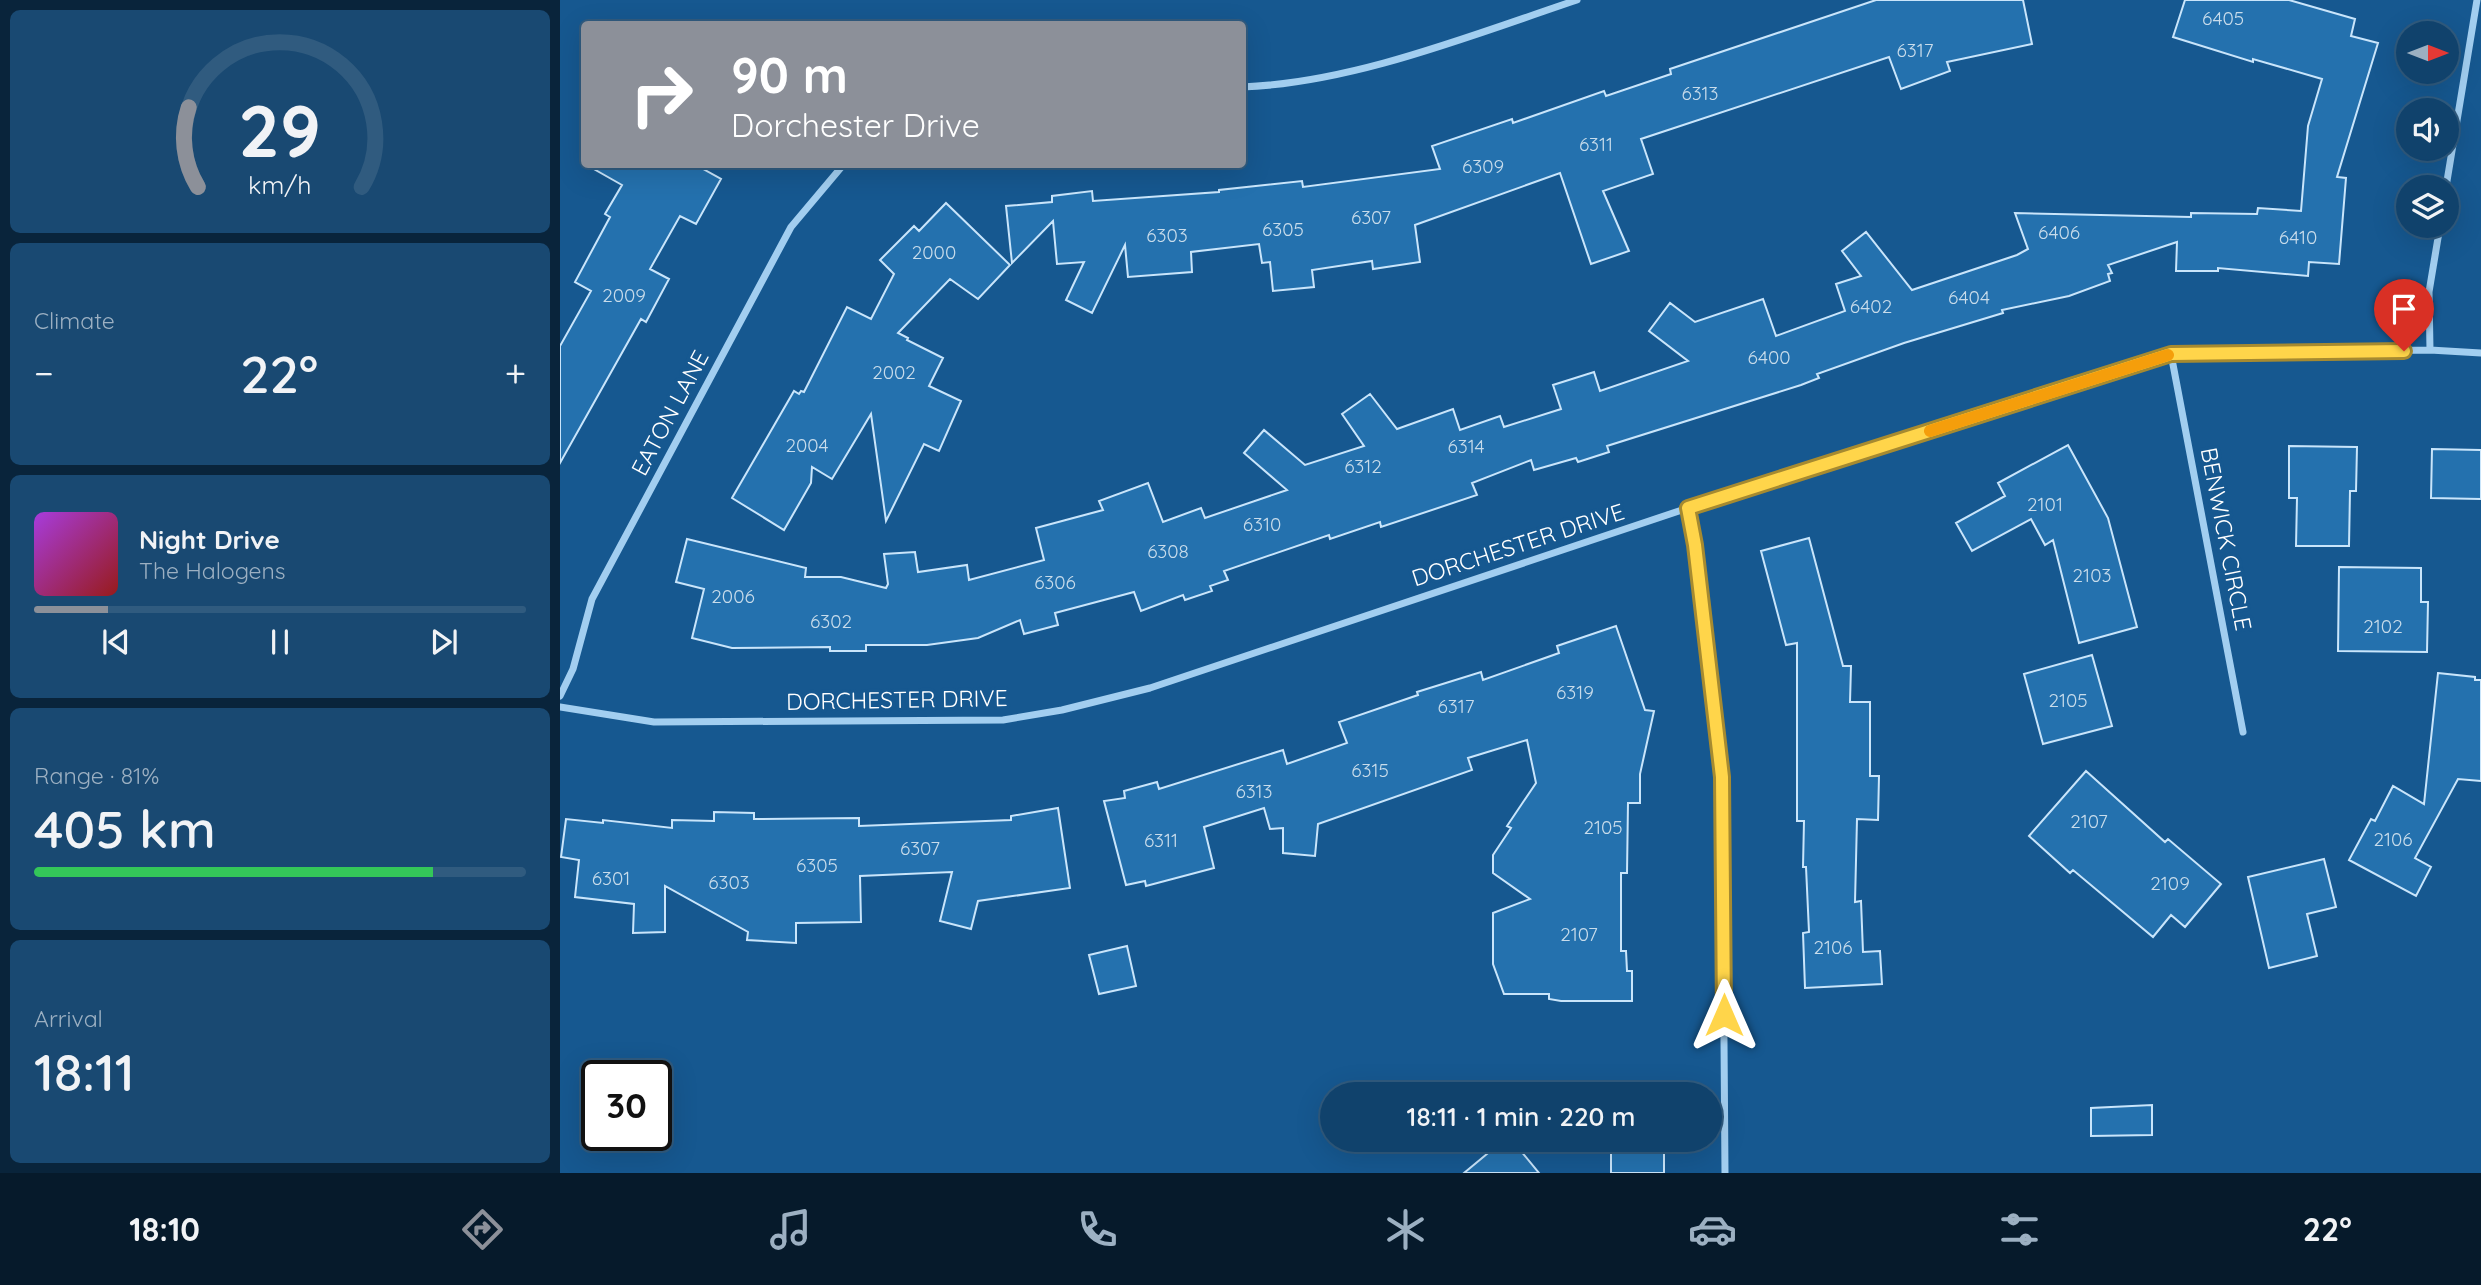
<!DOCTYPE html>
<meta charset="utf-8">
<style>
body{margin:0;font-family:Quicksand,sans-serif;background:#194972;color:#f1f3f6;height:100vh;display:flex;flex-direction:column;font-size:26px;white-space:nowrap}
*{box-sizing:border-box;margin:0}
p{font-size:23px;color:#9cb0c2}
.icon{flex:none;width:38px;height:38px;fill:none;stroke:currentColor;stroke-width:2;stroke-linecap:round;stroke-linejoin:round}
.map{position:relative;flex:1;overflow:hidden}
.panel{display:flex;flex-direction:column;gap:10px;padding:10px;background:#09243b;width:560px}
.panel>*{flex:none}
.hud{position:absolute;left:21px;top:21px;width:665px;height:147px;border-radius:7px;box-shadow:0 7px 28px #0002,0 0 0 2px #305b7f;background:#8c9099;color:#fff;overflow:hidden}
.needle{width:46px;rotate:90deg}
.tools{position:absolute;left:1836px;top:21px;display:grid;gap:14px}
.tools a{display:grid;place-items:center;width:63px;height:63px;border-radius:50%;background:#10426c;box-shadow:0 7px 28px #0002,0 0 0 2px #305b7f;font-size:35px}
.speed{position:absolute;left:21px;top:1060px;display:flex;gap:14px;font-size:35px;font-weight:700;text-align:center}
.speed>*{display:grid;place-content:center;width:91px;height:91px;border-radius:50%;background:#10426c;box-shadow:0 7px 28px #0002,0 0 0 2px #305b7f;line-height:1}
.speed .limit{border:4px solid #111;border-radius:10px;background:#fff;color:#111}
.pin{position:absolute;display:grid;place-items:center;width:60px;height:60px;color:#fff;margin:-72px -30px;border-radius:50% 50% 50% 0;rotate:-45deg;box-shadow:0 0 7px #0007}
.pin .icon{rotate:45deg}
.me{position:absolute;width:77px;margin:-38px;rotate:0deg;stroke-linejoin:round;filter:drop-shadow(0 0 5px #0008)}
.turn{display:flex;align-items:center;gap:24px;height:147px;padding:0 35px;font-size:32px}
.turn .icon{width:91px;height:91px;stroke-width:2.5}
.turn b{display:block;font-size:49px;line-height:60px}
.big{font-size:52px;font-weight:600;line-height:1.1}
.panel .tile{flex:1;display:flex;flex-direction:column;justify-content:center;gap:10px;min-width:0;padding:0 24px;border-radius:10px;background:#194972}
.panel .dial{align-items:center;gap:0}
.dial svg{height:182px;overflow:visible;fill:none;stroke:#305b7f;stroke-width:7;stroke-linecap:round;text-anchor:middle}
.dial text{fill:#f1f3f6;stroke:none}
.song{display:flex;align-items:center;gap:21px}
.cover{width:84px;height:84px;border-radius:10px;background:linear-gradient(135deg,hsl(280 70% 55%),hsl(0 70% 35%))}
.played{height:7px;border-radius:4px;background:linear-gradient(90deg,#8c9099 15%,#305b7f 15%)}
.keys{display:flex;justify-content:space-around;direction:ltr}
.heat{display:flex;justify-content:space-between;align-items:center;font-size:38px;direction:ltr}
.charge{height:10px;border-radius:5px;background:linear-gradient(90deg,#34c759 81%,#305b7f 0)}
.trip{position:absolute;left:760px;top:1082px;width:402px;height:70px;border-radius:35px;background:#10426c;box-shadow:0 7px 28px #0002,0 0 0 2px #305b7f;font-weight:600;line-height:70px;text-align:center}
.dock{display:flex;height:112px;justify-content:space-around;align-items:center;background:#061a2b;color:#9cb0c2}
.dock .icon{width:49px;height:49px}
.dock .on{color:#8c9099}
.dock b{font-size:32px;color:#f1f3f6}
main{display:flex;flex:1;min-height:0}
.map>svg:first-child{display:block}
</style>
<main>
<section class="panel">
<div class="tile dial"><svg viewBox="0 0 100 80">
<path d="M14 69A42 42 0 1 1 86 69"/>
<path d="M14 69A42 42 0 0 1 10 34" stroke="#8c9099"/>
<text x="50" y="56" font-size="32" font-weight="700">29</text>
<text x="50" y="72" font-size="11">km/h</text>
</svg></div>
<div class="tile"><p>Climate</p>
<div class="heat"><a>−</a><b class="big">22°</b><a>+</a></div>
</div>
<div class="tile">
<div class="song"><i class="cover"></i><div><b>Night Drive</b><p>The Halogens</p></div></div>
<div class="played"></div>
<div class="keys"><svg class="icon" aria-label="previous" viewBox="0 0 24 24"><path d="M18 5L8 12l10 7zM5 5v14"/></svg><svg class="icon" aria-label="pause" viewBox="0 0 24 24"><path d="M8 5v14M16 5v14"/></svg><svg class="icon" aria-label="next" viewBox="0 0 24 24"><path d="M6 5l10 7-10 7zM19 5v14"/></svg></div>
</div>
<div class="tile"><p>Range · 81%</p><b class="big">405 km</b><div class="charge"></div></div>
<div class="tile"><p>Arrival</p><b class="big">18:11</b></div>
</section>
<div class="map">
<svg width="1921" height="1173" viewBox="0 0 1921 1173">
<rect width="100%" height="100%" fill="#165890"/>
<path fill="#2471ae" stroke="#c9e5fb" stroke-width="2" d="M 1316,0 L 1463,0 L 1472,44 L 1387,62 L 1390,71 L 1341,89 L 1329,57 L 1081,139 L 1093,174 L 1043,191 L 1069,251 L 1031,264 L 1000,173 L 855,225 L 860,262 L 813,269 L 812,261 L 752,270 L 754,287 L 713,291 L 710,262 L 702,263 L 699,244 L 631,252 L 632,272 L 568,277 L 565,245 L 532,313 L 506,300 L 524,262 L 497,264 L 493,221 L 452,263 L 446,206 L 492,202 L 492,196 L 532,191 L 533,201 L 659,192 L 659,190 L 742,181 L 743,187 L 880,169 L 872,146 L 952,119 L 953,123 L 1044,91 L 1046,96 L 1111,74 L 1110,69 Z
M 1625,0 L 1729,0 L 1795,19 L 1791,36 L 1818,43 L 1777,177 L 1786,178 L 1779,264 L 1749,262 L 1748,276 L 1658,268 L 1658,271 L 1616,271 L 1617,242 L 1548,265 L 1552,273 L 1548,274 L 1550,281 L 1509,296 L 1442,310 L 1443,313 L 1344,343 L 1257,374 L 1259,378 L 1241,385 L 1047,446 L 1049,452 L 1018,462 L 1016,458 L 974,470 L 971,460 L 912,483 L 917,495 L 821,527 L 820,522 L 770,539 L 769,535 L 664,571 L 668,580 L 650,586 L 652,591 L 625,600 L 623,595 L 581,611 L 574,592 L 495,613 L 498,625 L 464,634 L 460,620 L 418,638 L 367,645 L 306,645 L 306,651 L 270,651 L 270,647 L 172,648 L 132,638 L 144,589 L 116,582 L 127,539 L 246,568 L 245,577 L 281,577 L 326,588 L 328,584 L 324,554 L 355,552 L 358,572 L 407,565 L 409,580 L 484,560 L 476,528 L 543,510 L 539,501 L 588,483 L 603,522 L 641,508 L 645,518 L 727,490 L 684,453 L 704,430 L 745,465 L 804,446 L 782,414 L 810,394 L 837,429 L 893,409 L 900,430 L 940,416 L 944,427 L 1001,409 L 993,385 L 1034,372 L 1040,391 L 1128,361 L 1089,331 L 1110,303 L 1135,322 L 1203,299 L 1216,336 L 1285,311 L 1276,284 L 1301,276 L 1282,251 L 1306,232 L 1352,290 L 1457,255 L 1468,249 L 1455,213 L 1631,217 L 1631,213 L 1697,214 L 1698,208 L 1741,211 L 1748,126 L 1762,79 L 1693,59 L 1693,62 L 1613,37 Z
M 25,164 L 134,164 L 161,179 L 136,224 L 120,216 L 90,269 L 109,279 L 86,322 L 81,319 L 0,463 L 0,346 L 31,291 L 15,282 L 50,217 L 45,214 L 62,185 Z
M 386,203 L 450,265 L 418,299 L 390,279 L 338,333 L 348,338 L 347,340 L 383,358 L 369,386 L 401,401 L 379,451 L 364,444 L 326,521 L 311,414 L 272,479 L 252,467 L 251,483 L 224,530 L 172,498 L 234,391 L 239,394 L 241,391 L 244,392 L 287,307 L 311,319 L 334,274 L 320,260 L 354,226 L 359,231 Z
M 1508,445 L 1548,518 L 1577,627 L 1519,643 L 1493,540 L 1485,545 L 1471,519 L 1412,551 L 1396,523 L 1445,496 L 1438,483 Z
M 1729,446 L 1797,447 L 1796,491 L 1790,491 L 1789,546 L 1736,546 L 1737,498 L 1729,498 Z
M 1872,449 L 1921,450 L 1921,499 L 1871,498 Z
M 1249,538 L 1283,666 L 1291,666 L 1290,702 L 1310,702 L 1310,776 L 1319,776 L 1318,820 L 1297,819 L 1295,902 L 1301,901 L 1303,952 L 1320,951 L 1322,984 L 1245,988 L 1243,933 L 1249,932 L 1246,867 L 1243,867 L 1244,821 L 1237,821 L 1237,643 L 1226,645 L 1201,551 Z
M 1779,567 L 1861,568 L 1861,602 L 1868,602 L 1867,652 L 1778,651 Z
M 1056,626 L 1085,710 L 1094,711 L 1080,774 L 1080,803 L 1068,803 L 1067,873 L 1061,873 L 1061,951 L 1066,951 L 1067,971 L 1072,971 L 1072,1001 L 1001,1001 L 989,999 L 989,994 L 944,994 L 933,964 L 933,913 L 970,899 L 933,873 L 933,855 L 951,828 L 947,826 L 976,783 L 967,740 L 908,758 L 912,770 L 758,824 L 755,856 L 723,853 L 723,828 L 710,829 L 704,808 L 644,827 L 654,868 L 586,886 L 585,881 L 566,885 L 544,801 L 565,798 L 564,791 L 597,782 L 599,789 L 723,750 L 727,764 L 787,743 L 779,722 L 858,695 L 857,692 L 921,672 L 923,680 L 999,653 L 997,646 Z
M 1532,655 L 1552,726 L 1483,744 L 1464,674 Z
M 1878,673 L 1915,677 L 1915,680 L 1921,680 L 1921,781 L 1898,779 L 1855,858 L 1871,867 L 1856,896 L 1789,860 L 1811,819 L 1815,821 L 1833,786 L 1864,804 Z
M 1526,771 L 1605,842 L 1608,839 L 1661,884 L 1625,927 L 1611,915 L 1593,937 L 1513,870 L 1510,873 L 1469,836 Z
M 498,808 L 510,888 L 418,901 L 411,929 L 380,921 L 392,872 L 300,876 L 301,922 L 236,923 L 236,943 L 187,940 L 188,932 L 105,886 L 105,932 L 73,933 L 74,904 L 15,897 L 19,860 L 1,857 L 6,819 L 43,823 L 43,820 L 112,828 L 112,820 L 154,821 L 154,812 L 194,813 L 194,819 L 299,818 L 299,826 L 451,820 L 451,816 Z
M 1764,859 L 1776,907 L 1747,914 L 1757,956 L 1709,968 L 1688,877 Z
M 567,946 L 576,986 L 539,994 L 529,955 Z
M 1592,1105 L 1592,1135 L 1531,1136 L 1531,1108 Z
M 945,1139 L 951,1139 L 979,1173 L 904,1173 Z
M 1051,1139 L 1104,1139 L 1104,1173 L 1051,1173 Z"/>
<g fill="none" stroke-linecap="round" stroke-linejoin="round">
<path stroke="#a2cef0" stroke-width="7" d="M 682,87 C 793,83 912,35 1017,0
M 1886,187 L 1917,0
M 1870,350 L 1869,292 L 1880,226
M 1611,354 L 1683,732
M 1128,508 L 1135,545 L 1162,777 L 1165,1173
M 0,696 L 13,669 L 32,599 L 231,227 L 284,164
M 0,707 L 94,722 L 443,720 L 502,710 L 590,688 L 1128,508 L 1611,354 L 1870,350 L 1921,353"/>
</g>
<g fill="none" stroke-linecap="round" stroke-linejoin="round">
<defs>
<path id="route" d="M 1164,1015 L 1162,777 L 1135,545 L 1128,508 L 1611,354 L 1844,351"/>
</defs>
<use href="#route" stroke="#a68a30" stroke-width="18"/>
<use href="#route" stroke="#ffd54a" stroke-width="12"/>
<path stroke="#f59e0b" stroke-width="12" d="M 1370,431 L 1608,355"/>
</g>
<g text-anchor="middle" stroke-width="7" stroke-linejoin="round" paint-order="stroke">
<g font-size="19" fill="#c8dceb">
<text x="1663" y="25">6405</text>
<text x="1355" y="57">6317</text>
<text x="1140" y="100">6313</text>
<text x="1036" y="151">6311</text>
<text x="923" y="173">6309</text>
<text x="811" y="224">6307</text>
<text x="723" y="236">6305</text>
<text x="1499" y="239">6406</text>
<text x="607" y="242">6303</text>
<text x="1738" y="244">6410</text>
<text x="374" y="259">2000</text>
<text x="64" y="302">2009</text>
<text x="1409" y="304">6404</text>
<text x="1311" y="313">6402</text>
<text x="1209" y="364">6400</text>
<text x="334" y="379">2002</text>
<text x="247" y="452">2004</text>
<text x="906" y="453">6314</text>
<text x="803" y="473">6312</text>
<text x="1485" y="511">2101</text>
<text x="702" y="531">6310</text>
<text x="608" y="558">6308</text>
<text x="1532" y="582">2103</text>
<text x="495" y="589">6306</text>
<text x="173" y="603">2006</text>
<text x="271" y="628">6302</text>
<text x="1823" y="633">2102</text>
<text x="1015" y="699">6319</text>
<text x="1508" y="707">2105</text>
<text x="896" y="713">6317</text>
<text x="810" y="777">6315</text>
<text x="694" y="798">6313</text>
<text x="1529" y="828">2107</text>
<text x="1043" y="834">2105</text>
<text x="1833" y="846">2106</text>
<text x="601" y="847">6311</text>
<text x="360" y="855">6307</text>
<text x="257" y="872">6305</text>
<text x="51" y="885">6301</text>
<text x="169" y="889">6303</text>
<text x="1610" y="890">2109</text>
<text x="1019" y="941">2107</text>
<text x="1273" y="954">2106</text>
</g>
<g font-size="23" fill="#fff" stroke="#165890">
<text transform="translate(110 413) rotate(-62)" y="8">EATON LANE</text>
<text transform="translate(1666 539) rotate(79)" y="8">BENWICK CIRCLE</text>
<text transform="translate(958 545) rotate(-18)" y="8">DORCHESTER DRIVE</text>
<text transform="translate(337 700) rotate(-1)" y="8">DORCHESTER DRIVE</text>
</g>
</g>
</svg>
<div class="tools">
<a><svg class="needle" viewBox="-14 -14 28 28"><path d="M0-13l5 13h-10z" fill="#e53935"/><path d="M0 13l5-13h-10z" fill="#9cb0c2"/></svg></a>
<a><svg class="icon" aria-label="sound" viewBox="0 0 24 24"><path d="M4 9h4l5-4v14l-5-4H4zM17 9q2 3 0 6"/></svg></a>
<a><svg class="icon" aria-label="layers" viewBox="0 0 24 24"><path d="M12 4l9 5-9 5-9-5zM3 14l9 5 9-5"/></svg></a>
</div>
<div class="speed"><div class="limit">30</div></div>
<div class="pin" style="left:1844px;top:351px;background:#d93025"><svg class="icon" aria-label="arrive" viewBox="0 0 24 24"><path d="M6 21V4h12l-3 4 3 4H6"/></svg></div>
<svg class="me" style="left:1164px;top:1015px" viewBox="-20 -20 40 40"><path d="M0-17L14 15 0 8-14 15z" fill="#ffd54a" stroke="#fff" stroke-width="4"/></svg>
<div class="trip">18:11 · 1 min · 220 m</div>
<div class="hud">
<div class="turn"><svg class="icon" aria-label="right" viewBox="0 0 24 24"><path d="M7 20v-9h11M14 6l5 5-5 5"/></svg><div><b>90 m</b>Dorchester Drive</div></div>
</div>
</div>
</main>
<nav class="dock">
<b>18:10</b>
<svg class="icon on" aria-label="directions" viewBox="0 0 24 24"><path d="M12 3l9 9-9 9-9-9zM9 14v-3h6M13 9l2 2-2 2"/></svg>
<svg class="icon" aria-label="music" viewBox="0 0 24 24"><path d="M9 18V5l10-2v13"/><circle cx="6" cy="18" r="3"/><circle cx="16" cy="16" r="3"/></svg>
<svg class="icon" aria-label="phone" viewBox="0 0 24 24"><path d="M5 4h4l2 5-3 2q2 4 5 5l2-3 5 2v4C11 20 4 13 5 4z"/></svg>
<svg class="icon" aria-label="climate" viewBox="0 0 24 24"><path d="M12 3v18M4 7l16 10M4 17L20 7"/></svg>
<svg class="icon" aria-label="car" viewBox="0 0 24 24"><path d="M5 17H2v-5l4-1 3-4h7l3 4 3 1v5h-3M9 17h6M6 11h13"/><circle cx="7" cy="17" r="2"/><circle cx="17" cy="17" r="2"/></svg>
<svg class="icon" aria-label="filters" viewBox="0 0 24 24"><path d="M4 7h16M4 17h16"/><circle cx="9" cy="7" r="2"/><circle cx="15" cy="17" r="2"/></svg>
<b>22°</b>
</nav>
